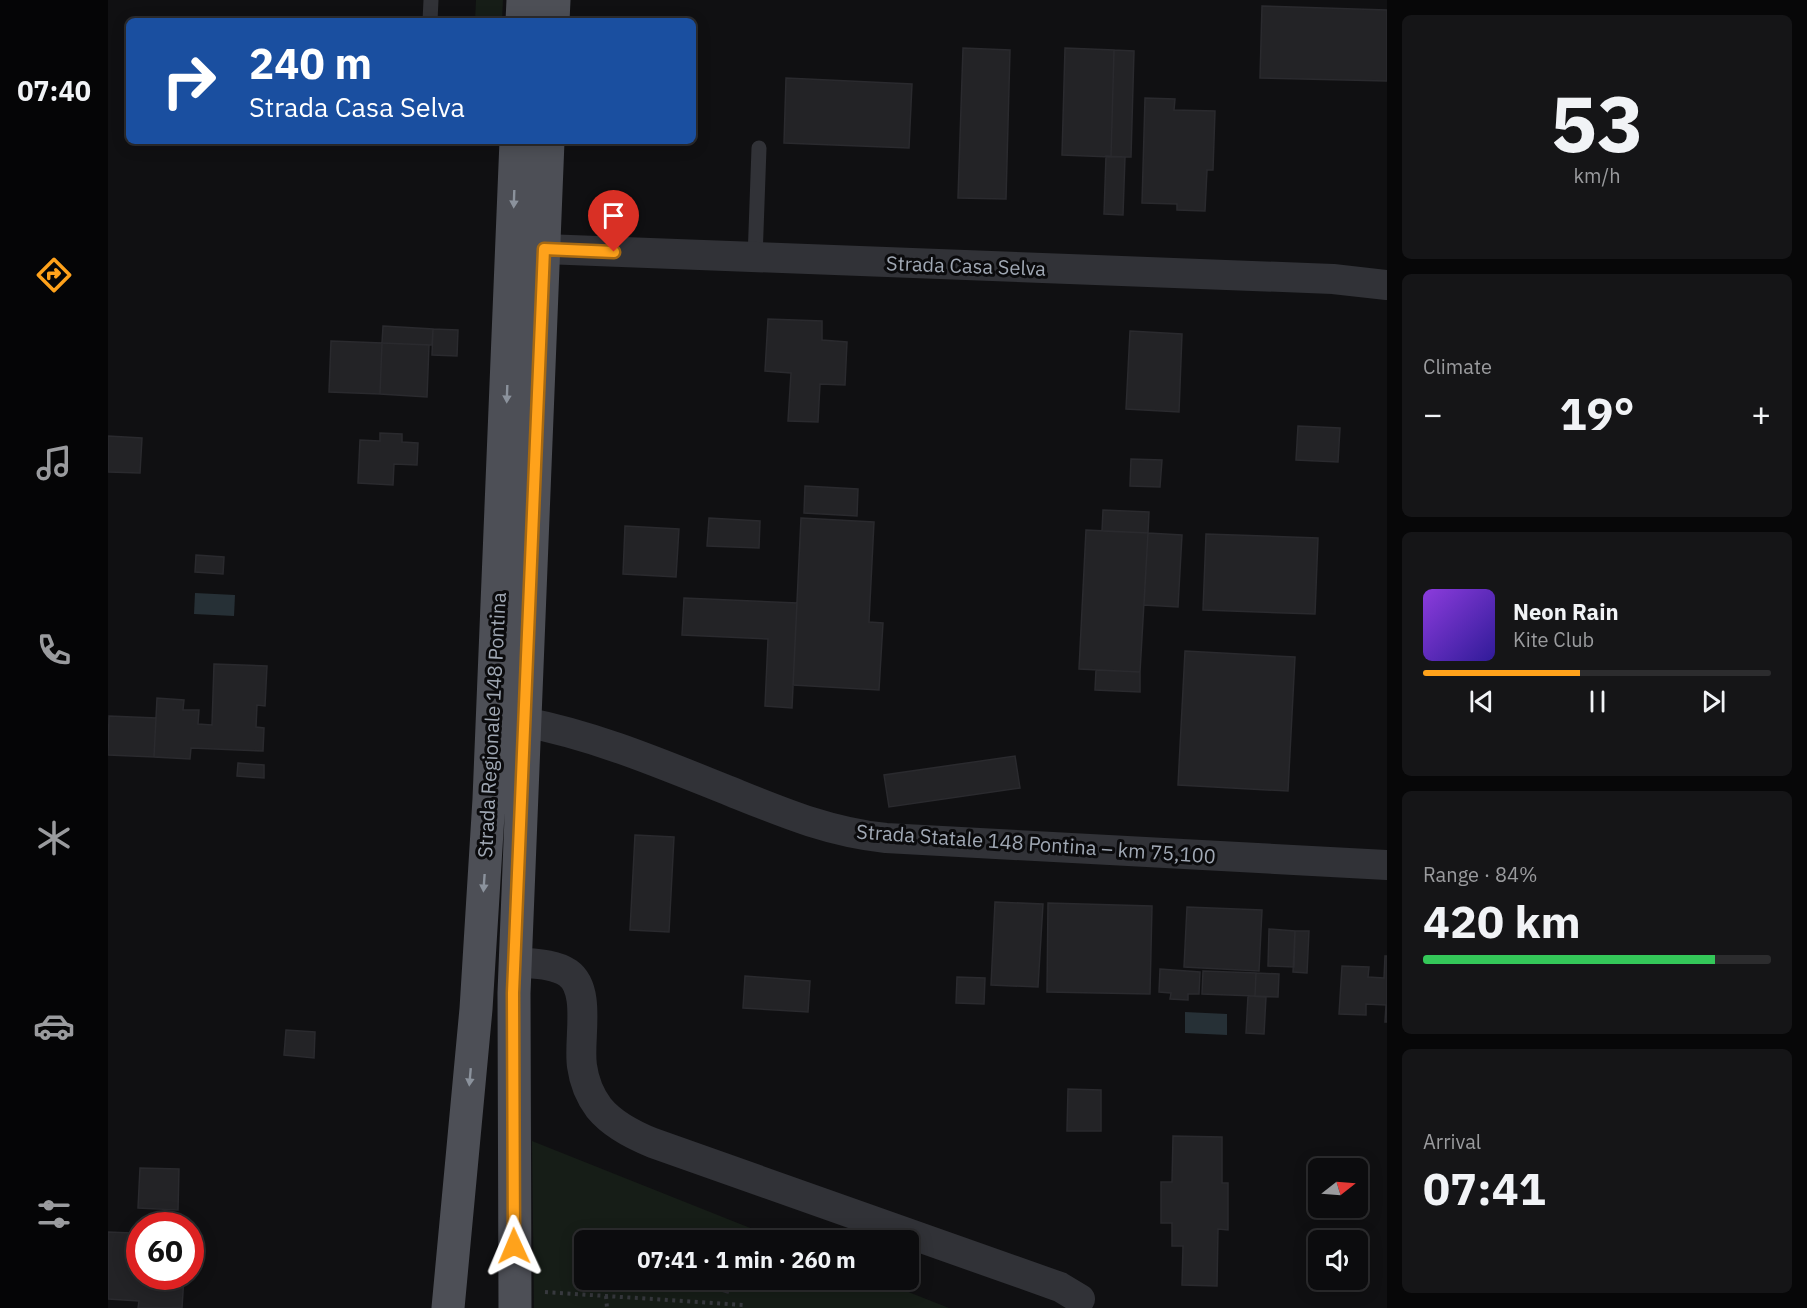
<!DOCTYPE html>
<meta charset="utf-8">
<style>
body{margin:0;font-family:"IBM Plex Sans",sans-serif;background:#151517;color:#f1f3f6;height:100vh;display:flex;flex-direction:column;font-size:22px;white-space:nowrap}
*{box-sizing:border-box;margin:0}
p{font-size:20px;color:#9a9b9e}
.icon{flex:none;width:33px;height:33px;fill:none;stroke:currentColor;stroke-width:2;stroke-linecap:round;stroke-linejoin:round}
.map{position:relative;flex:1;overflow:hidden}
.sheet{display:flex;flex-direction:column;gap:15px;padding:15px;background:#070708;width:420px}
.sheet>*{flex:none}
.top-card{position:absolute;left:18px;top:18px;width:570px;height:126px;border-radius:9px;box-shadow:0 3px 15px #0003,0 0 0 2px #2c2c2e;background:#1a4fa0;color:#fff;overflow:hidden}
.needle{width:39px;rotate:73deg}
.fabs{position:absolute;left:1200px;top:1158px;display:grid;gap:12px}
.fabs a{display:grid;place-items:center;width:60px;height:60px;border-radius:9px;background:#0c0c0e;box-shadow:0 3px 15px #0003,0 0 0 2px #2c2c2e;font-size:30px}
.speed{position:absolute;left:18px;top:1212px;display:flex;gap:12px;font-size:30px;font-weight:700;text-align:center}
.speed>*{display:grid;place-content:center;width:78px;height:78px;border-radius:50%;background:#0c0c0e;box-shadow:0 3px 15px #0003,0 0 0 2px #2c2c2e;line-height:1}
.speed .limit{border:9px solid #d22;background:#fff;color:#111}
.pin{position:absolute;display:grid;place-items:center;width:51px;height:51px;color:#fff;margin:-62px -26px;border-radius:50% 50% 50% 0;rotate:-45deg;box-shadow:0 0 6px #0007}
.pin .icon{rotate:45deg}
.me{position:absolute;width:66px;margin:-33px;rotate:359deg;stroke-linejoin:round;filter:drop-shadow(0 0 4px #0008)}
.turn{display:flex;align-items:center;gap:21px;height:126px;padding:0 24px;font-size:27px}
.turn .icon{width:78px;height:78px;stroke-width:2.5}
.turn b{display:block;font-size:42px;line-height:51px}
.big{font-size:45px;font-weight:700;line-height:1.1}
.sheet .tile{flex:1;display:flex;flex-direction:column;justify-content:center;gap:9px;min-width:0;padding:0 21px;border-radius:9px;background:#151517}
.sheet .dial{align-items:center;gap:0}
.dial b{font-size:78px;line-height:1}
.song{display:flex;align-items:center;gap:18px}
.cover{width:72px;height:72px;border-radius:9px;background:linear-gradient(135deg,hsl(270 70% 55%),hsl(250 70% 35%))}
.played{height:6px;border-radius:3px;background:linear-gradient(90deg,#ffa21b 45%,#2c2c2e 45%)}
.keys{display:flex;justify-content:space-around;direction:ltr}
.heat{display:flex;justify-content:space-between;align-items:center;font-size:33px;direction:ltr}
.charge{height:9px;border-radius:4px;background:linear-gradient(90deg,#34c759 84%,#2c2c2e 0)}
.trip{position:absolute;left:466px;top:1230px;width:345px;height:60px;border-radius:9px;background:#0c0c0e;box-shadow:0 3px 15px #0003,0 0 0 2px #2c2c2e;font-weight:700;line-height:60px;text-align:center}
main{display:flex;flex:1;min-height:0}
.menu{display:flex;flex-direction:column;width:108px;justify-content:space-around;align-items:center;background:#050506;color:#9a9b9e}
.menu .icon{width:42px;height:42px}
.menu .current{color:#ffa21b}
.menu b{font-size:27px;color:#f1f3f6}
.map>svg:first-child{display:block}
</style>
<main>
<nav class="menu">
<b>07:40</b>
<svg class="icon current" aria-label="directions" viewBox="0 0 24 24"><path d="M12 3l9 9-9 9-9-9zM9 14v-3h6M13 9l2 2-2 2"/></svg>
<svg class="icon" aria-label="music" viewBox="0 0 24 24"><path d="M9 18V5l10-2v13"/><circle cx="6" cy="18" r="3"/><circle cx="16" cy="16" r="3"/></svg>
<svg class="icon" aria-label="phone" viewBox="0 0 24 24"><path d="M5 4h4l2 5-3 2q2 4 5 5l2-3 5 2v4C11 20 4 13 5 4z"/></svg>
<svg class="icon" aria-label="climate" viewBox="0 0 24 24"><path d="M12 3v18M4 7l16 10M4 17L20 7"/></svg>
<svg class="icon" aria-label="car" viewBox="0 0 24 24"><path d="M5 17H2v-5l4-1 3-4h7l3 4 3 1v5h-3M9 17h6M6 11h13"/><circle cx="7" cy="17" r="2"/><circle cx="17" cy="17" r="2"/></svg>
<svg class="icon" aria-label="filters" viewBox="0 0 24 24"><path d="M4 7h16M4 17h16"/><circle cx="9" cy="7" r="2"/><circle cx="15" cy="17" r="2"/></svg>
</nav>
<div class="map">
<svg width="1279" height="1308" viewBox="0 0 1279 1308">
<rect width="100%" height="100%" fill="#101012"/>
<path fill="#161d17" d="M 368,0 L 395,0 L 394,21 L 367,21 Z
M 424,1141 L 672,1240 L 477,1240 L 477,1280 L 770,1280 L 841,1308 L 426,1308 Z"/>
<path fill="#263036" d="M 87,593 L 127,595 L 126,616 L 86,614 Z
M 1077,1012 L 1119,1014 L 1119,1035 L 1077,1033 Z"/>
<path fill="#232326" stroke="#2a2a2e" stroke-width="1.5" d="M 1154,6 L 1279,10 L 1279,81 L 1152,78 Z
M 855,48 L 902,50 L 898,199 L 850,198 Z
M 957,48 L 1006,50 L 1003,157 L 954,155 Z
M 1006,50 L 1026,51 L 1023,157 L 1003,157 Z
M 678,78 L 804,84 L 801,148 L 676,143 Z
M 1037,98 L 1067,99 L 1066,110 L 1107,111 L 1105,170 L 1099,170 L 1097,211 L 1069,210 L 1069,204 L 1034,203 Z
M 998,156 L 1017,157 L 1015,215 L 996,214 Z
M 660,319 L 714,321 L 714,340 L 739,342 L 737,385 L 712,384 L 710,422 L 680,421 L 683,373 L 657,371 Z
M 275,326 L 325,329 L 324,345 L 274,343 Z
M 325,329 L 350,330 L 349,356 L 324,355 Z
M 1022,331 L 1074,334 L 1071,412 L 1018,409 Z
M 223,341 L 274,343 L 272,394 L 221,392 Z
M 274,343 L 321,345 L 319,397 L 272,394 Z
M 1190,426 L 1232,428 L 1230,462 L 1188,460 Z
M 272,433 L 294,434 L 294,442 L 310,443 L 309,465 L 286,464 L 285,485 L 250,483 L 252,440 L 272,441 Z
M 0,436 L 34,438 L 32,473 L 0,472 Z
M 1023,459 L 1054,460 L 1052,487 L 1022,486 Z
M 697,486 L 750,489 L 749,516 L 696,513 Z
M 995,510 L 1041,512 L 1040,533 L 994,531 Z
M 601,518 L 652,521 L 651,548 L 599,546 Z
M 693,518 L 766,522 L 761,622 L 775,623 L 771,690 L 685,685 Z
M 517,526 L 571,529 L 568,577 L 515,574 Z
M 978,530 L 1040,533 L 1032,672 L 971,669 Z
M 1040,533 L 1074,535 L 1070,607 L 1036,605 Z
M 1098,534 L 1210,538 L 1207,614 L 1095,610 Z
M 88,555 L 116,557 L 115,574 L 87,572 Z
M 576,598 L 689,603 L 684,708 L 657,706 L 660,639 L 574,635 Z
M 1077,651 L 1187,657 L 1180,791 L 1070,785 Z
M 106,664 L 159,666 L 157,706 L 149,705 L 148,727 L 156,728 L 155,751 L 83,748 L 82,759 L 46,757 L 49,698 L 76,700 L 75,710 L 91,710 L 90,724 L 104,725 Z
M 988,670 L 1032,672 L 1032,692 L 987,690 Z
M 1,716 L 48,718 L 46,757 L 0,755 Z
M 907,756 L 912,788 L 781,807 L 776,775 Z
M 130,763 L 156,765 L 156,778 L 129,776 Z
M 527,835 L 566,837 L 561,932 L 522,930 Z
M 887,902 L 935,904 L 930,987 L 883,985 Z
M 940,903 L 1044,906 L 1042,994 L 939,992 Z
M 1079,907 L 1154,910 L 1151,971 L 1076,967 Z
M 1161,929 L 1187,931 L 1186,967 L 1160,966 Z
M 1187,931 L 1201,931 L 1199,973 L 1185,972 Z
M 1277,956 L 1279,956 L 1279,1022 L 1277,1022 L 1278,1005 L 1258,1004 L 1258,1015 L 1231,1014 L 1234,966 L 1261,967 L 1260,977 L 1276,978 Z
M 1052,969 L 1092,972 L 1091,994 L 1080,994 L 1080,1000 L 1062,999 L 1063,993 L 1051,992 Z
M 1095,971 L 1148,973 L 1147,996 L 1094,994 Z
M 1148,973 L 1171,974 L 1170,997 L 1147,996 Z
M 637,976 L 702,981 L 700,1012 L 635,1008 Z
M 849,977 L 877,978 L 876,1004 L 848,1003 Z
M 1140,996 L 1158,997 L 1156,1034 L 1138,1033 Z
M 178,1030 L 207,1032 L 206,1058 L 176,1055 Z
M 960,1089 L 993,1090 L 993,1131 L 959,1131 Z
M 1065,1136 L 1114,1137 L 1114,1183 L 1120,1183 L 1120,1230 L 1110,1229 L 1109,1286 L 1074,1285 L 1075,1246 L 1064,1246 L 1064,1223 L 1053,1223 L 1053,1182 L 1064,1182 Z
M 32,1168 L 71,1169 L 70,1210 L 30,1208 Z
M 0,1232 L 23,1233 L 22,1249 L 32,1250 L 32,1276 L 76,1276 L 74,1308 L 30,1308 L 31,1301 L 0,1299 Z
M 578,1280 L 624,1280 L 620,1293 Z"/>
<g fill="none" stroke-linecap="round" stroke-linejoin="round">
<path stroke="#37393e" stroke-width="4" stroke-dasharray="3 4.5" stroke-linecap="butt" d="M 437,1292 L 636,1305 L 635,1308
M 498,1296 L 499,1308"/>
<path stroke="#313237" stroke-width="15" d="M 322,21 L 323,0
M 647,259 L 651,148"/>
<path stroke="#313237" stroke-width="30" d="M 436,249 L 1225,279 L 1279,285
M 416,722 C 489,736 556,765 624,792 C 676,813 721,832 778,838 L 1279,865
M 406,962 C 424,964 445,963 460,973 C 484,990 470,1040 474,1066 C 476,1081 482,1096 491,1108 C 505,1125 525,1135 545,1143 L 952,1287 L 972,1299"/>
<path stroke="#4d4f56" stroke-width="33" d="M 414,21 L 415,0
M 445,21 L 446,0
M 340,1308 L 368,1009 L 381,799 L 408,141
M 407,1308 L 406,993 L 440,141"/>
</g>
<defs><path id="oneway-solid" d="M-6-.8H1V-3.2L6.5 0L1 3.2V.8H-6Z" transform="scale(1.5)"/></defs>
<g fill="#8b929c">
<use href="#oneway-solid" transform="translate(406 199) rotate(92)"/>
<use href="#oneway-solid" transform="translate(399 394) rotate(92)"/>
<use href="#oneway-solid" transform="translate(376 883) rotate(94)"/>
<use href="#oneway-solid" transform="translate(362 1077) rotate(95)"/>
</g>
<g fill="none" stroke-linecap="round" stroke-linejoin="round">
<defs>
<path id="route" d="M 406,1246 L 405,993 L 436,249 L 506,252"/>
</defs>
<use href="#route" stroke="#a66912" stroke-width="15"/>
<use href="#route" stroke="#ffa21b" stroke-width="10"/>
</g>
<g text-anchor="middle" stroke-width="6" stroke-linejoin="round" paint-order="stroke">
<g font-size="20" fill="#a0a8b4" stroke="#0b0b0d">
<text transform="translate(858 266) rotate(2)" y="7">Strada Casa Selva</text>
<text transform="translate(384 725) rotate(-87)" y="7">Strada Regionale 148 Pontina</text>
<text transform="translate(928 844) rotate(4)" y="7">Strada Statale 148 Pontina – km 75,100</text>
</g>
</g>
</svg>
<div class="fabs">
<a><svg class="needle" viewBox="-14 -14 28 28"><path d="M0-13l5 13h-10z" fill="#e53935"/><path d="M0 13l5-13h-10z" fill="#9a9b9e"/></svg></a>
<a><svg class="icon" aria-label="sound" viewBox="0 0 24 24"><path d="M4 9h4l5-4v14l-5-4H4zM17 9q2 3 0 6"/></svg></a>
</div>
<div class="speed"><div class="limit">60</div></div>
<div class="pin" style="left:506px;top:252px;background:#d93025"><svg class="icon" aria-label="arrive" viewBox="0 0 24 24"><path d="M6 21V4h12l-3 4 3 4H6"/></svg></div>
<svg class="me" style="left:406px;top:1246px" viewBox="-20 -20 40 40"><path d="M0-17L14 15 0 8-14 15z" fill="#ffa21b" stroke="#fff" stroke-width="4"/></svg>
<div class="trip">07:41 · 1 min · 260 m</div>
<div class="top-card">
<div class="turn"><svg class="icon" aria-label="right" viewBox="0 0 24 24"><path d="M7 20v-9h11M14 6l5 5-5 5"/></svg><div><b>240 m</b>Strada Casa Selva</div></div>
</div>
</div>
<section class="sheet">
<div class="tile dial"><b>53</b><p>km/h</p></div>
<div class="tile"><p>Climate</p>
<div class="heat"><a>−</a><b class="big">19°</b><a>+</a></div>
</div>
<div class="tile">
<div class="song"><i class="cover"></i><div><b>Neon Rain</b><p>Kite Club</p></div></div>
<div class="played"></div>
<div class="keys"><svg class="icon" aria-label="previous" viewBox="0 0 24 24"><path d="M18 5L8 12l10 7zM5 5v14"/></svg><svg class="icon" aria-label="pause" viewBox="0 0 24 24"><path d="M8 5v14M16 5v14"/></svg><svg class="icon" aria-label="next" viewBox="0 0 24 24"><path d="M6 5l10 7-10 7zM19 5v14"/></svg></div>
</div>
<div class="tile"><p>Range · 84%</p><b class="big">420 km</b><div class="charge"></div></div>
<div class="tile"><p>Arrival</p><b class="big">07:41</b></div>
</section>
</main>
